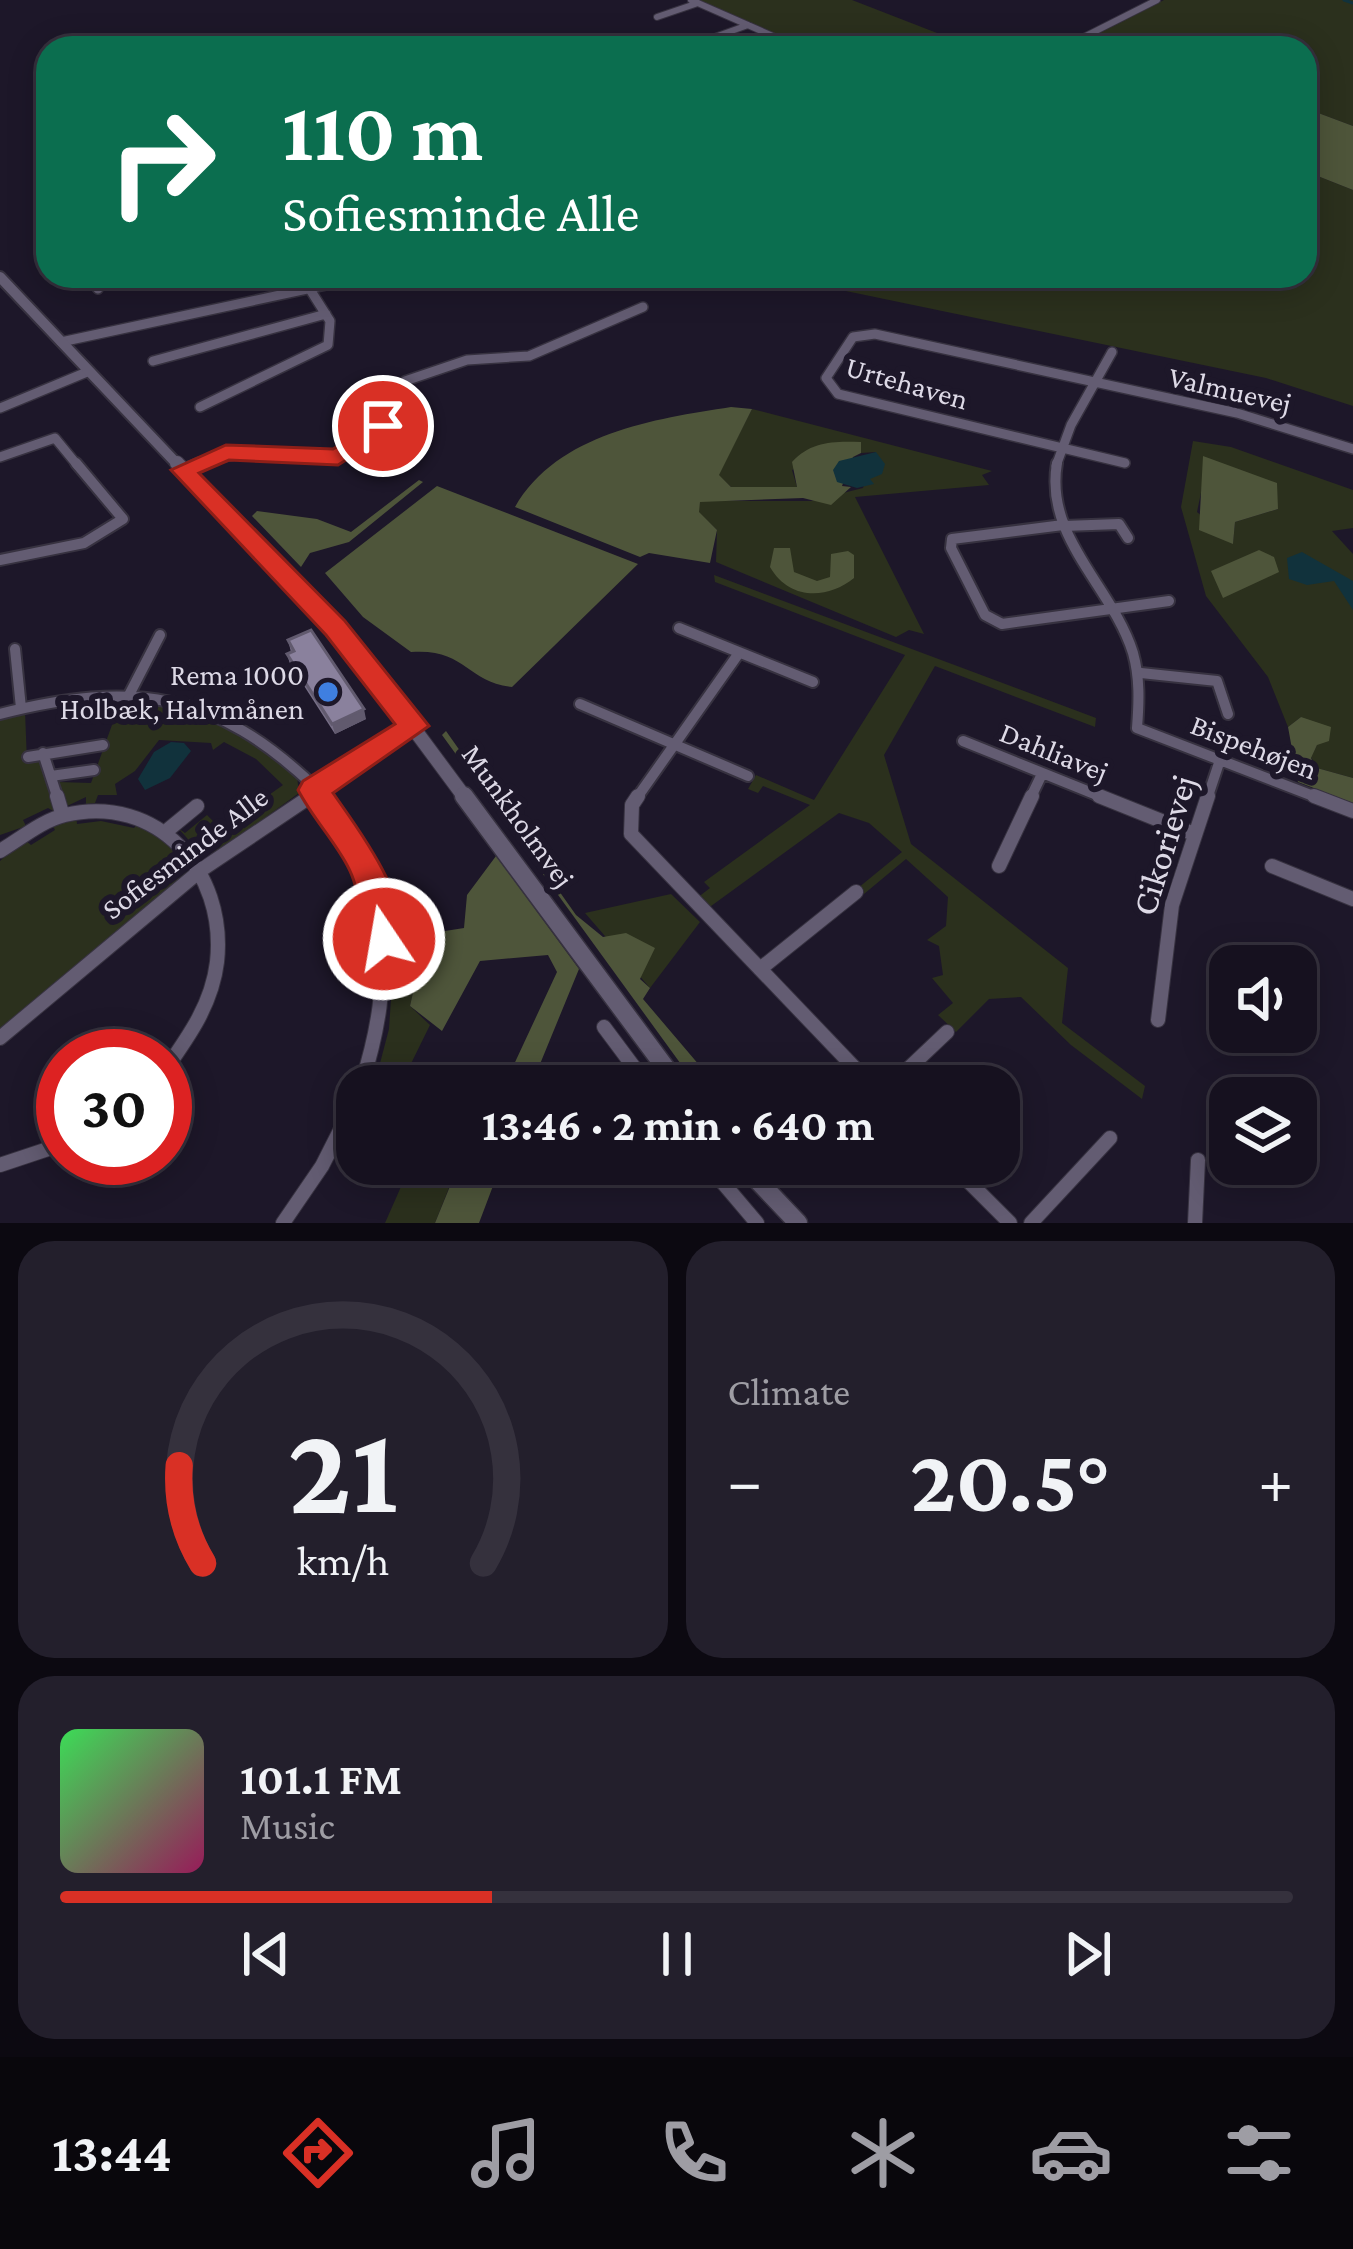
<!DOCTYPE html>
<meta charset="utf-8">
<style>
body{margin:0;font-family:"Crimson Pro",serif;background:#231f2c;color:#f1f3f6;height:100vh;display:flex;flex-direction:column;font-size:45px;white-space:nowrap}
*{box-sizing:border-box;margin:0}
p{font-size:39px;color:#9e9da4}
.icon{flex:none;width:66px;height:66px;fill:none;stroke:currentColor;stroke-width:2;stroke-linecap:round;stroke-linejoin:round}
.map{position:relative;height:1223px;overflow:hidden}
.sheet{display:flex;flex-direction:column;gap:18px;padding:18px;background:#0c0911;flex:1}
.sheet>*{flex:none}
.banner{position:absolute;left:36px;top:36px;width:1281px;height:252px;border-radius:36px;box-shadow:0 6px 30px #0003,0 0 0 3px #35313d;background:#0b6e4f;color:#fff;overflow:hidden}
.fabs{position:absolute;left:1209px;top:945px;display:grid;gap:24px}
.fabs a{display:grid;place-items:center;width:108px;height:108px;border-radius:24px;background:#16111f;box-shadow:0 6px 30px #0003,0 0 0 3px #35313d;font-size:60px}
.speed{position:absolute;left:36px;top:1029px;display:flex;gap:24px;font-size:60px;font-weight:700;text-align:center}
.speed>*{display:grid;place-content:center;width:156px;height:156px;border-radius:50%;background:#16111f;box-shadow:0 6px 30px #0003,0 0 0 3px #35313d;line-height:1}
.speed .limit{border:18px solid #d22;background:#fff;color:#111}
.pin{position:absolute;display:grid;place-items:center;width:102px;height:102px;color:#fff;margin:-51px;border:6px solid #fff;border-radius:50%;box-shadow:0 3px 12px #0007}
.me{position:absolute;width:132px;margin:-66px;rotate:348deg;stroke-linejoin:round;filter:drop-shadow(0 0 9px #0008)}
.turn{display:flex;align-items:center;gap:42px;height:252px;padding:0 48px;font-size:54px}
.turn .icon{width:156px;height:156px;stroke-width:2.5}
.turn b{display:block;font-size:84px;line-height:102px}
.big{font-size:90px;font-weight:700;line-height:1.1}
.sheet .widget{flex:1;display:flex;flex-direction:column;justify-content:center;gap:18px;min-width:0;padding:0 42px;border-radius:36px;background:#231f2c}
.sheet .dial{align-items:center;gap:0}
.dial svg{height:312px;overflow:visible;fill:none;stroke:#35313d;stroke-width:7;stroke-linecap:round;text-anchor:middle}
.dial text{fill:#f1f3f6;stroke:none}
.song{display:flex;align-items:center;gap:36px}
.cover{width:144px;height:144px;border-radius:18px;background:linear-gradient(135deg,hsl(130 70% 55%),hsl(330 70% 35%))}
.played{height:12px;border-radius:6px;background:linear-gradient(90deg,#d93025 35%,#35313d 35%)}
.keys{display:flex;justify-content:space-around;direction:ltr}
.heat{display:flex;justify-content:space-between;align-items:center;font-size:66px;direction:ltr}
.sheet .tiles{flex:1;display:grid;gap:18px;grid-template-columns:1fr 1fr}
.widget:last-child{grid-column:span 2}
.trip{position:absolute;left:336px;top:1065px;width:684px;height:120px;border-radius:36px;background:#16111f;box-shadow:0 6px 30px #0003,0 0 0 3px #35313d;font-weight:700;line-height:120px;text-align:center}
.menu{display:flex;height:192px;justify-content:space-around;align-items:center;background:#09070c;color:#9e9da4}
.menu .icon{width:84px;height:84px}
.menu .selected{color:#d93025}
.menu b{font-size:54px;color:#f1f3f6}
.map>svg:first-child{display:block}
</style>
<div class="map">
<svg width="1353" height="1223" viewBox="0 0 1353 1223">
<rect width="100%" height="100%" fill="#1d1729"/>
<path fill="#2b301d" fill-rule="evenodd" d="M 694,0 L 852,0 L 973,47 L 804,48 Z
M 1164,0 L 1353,0 L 1353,126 L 1305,108 L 1305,48 L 1220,48 L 1234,38 C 1178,37 1126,48 1070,48 Z
M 1305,171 L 1353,190 L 1353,406 L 1266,378 L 817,285 L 821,276 L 1305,276 Z
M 752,409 L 992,471 L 982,475 L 989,485 L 855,497 L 924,634 L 909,630 L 896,637 L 716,562 L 717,530 L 698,512 L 700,501 L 811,501 L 863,488 L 876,452 L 861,453 L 861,442 L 792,470 L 797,487 L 731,487 L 718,475 Z
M 1193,441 L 1231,447 L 1353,490 L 1353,528 L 1332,531 L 1353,554 L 1353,778 L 1317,768 L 1311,757 L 1317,745 L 1301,717 L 1288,727 L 1268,677 L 1206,596 L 1181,507 ZM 1202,488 L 1278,509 L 1235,522 L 1233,543 L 1197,512 Z
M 714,575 L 1096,718 L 1095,727 L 935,666 L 884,755 L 911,844 L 1068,968 L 1062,1023 L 1145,1086 L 1142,1099 L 1071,1045 L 1021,997 L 989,999 L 956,1032 L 938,1015 L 953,1003 L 932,978 L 943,975 L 939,946 L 927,940 L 946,926 L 948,897 L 906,859 L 864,894 L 858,888 L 902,852 L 869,823 L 839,813 L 707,909 L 697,898 L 710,888 L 704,882 L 810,805 L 763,786 L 758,793 L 748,789 L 756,775 L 814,800 L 905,655 L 715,582 Z
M 121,700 C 201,710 236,722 297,776 L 299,793 L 222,849 L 202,855 L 178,828 L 185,833 L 207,815 L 221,829 L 283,785 L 256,759 L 224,742 L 213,750 L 211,743 L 159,740 L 135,771 L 115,784 L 117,795 L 98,795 L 95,803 L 86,804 L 86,797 L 65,807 L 57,782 L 91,783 Z
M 25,711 L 27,762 L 40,762 L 55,812 L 48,808 L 23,820 L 26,826 L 0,835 L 0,719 Z
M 76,816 L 77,824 L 101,821 L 134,828 L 140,821 L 191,864 L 189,871 L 0,1029 L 0,861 L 24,839 L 31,845 L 55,830 L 52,824 Z
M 671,894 L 700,922 L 650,988 L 585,913 Z
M 426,934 L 410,1006 L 430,1025 L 400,1086 L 374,1086 L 389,1029 L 395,939 Z
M 411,1164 L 447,1164 L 454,1175 L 435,1223 L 385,1223 Z"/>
<path fill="#4e553a" d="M 1305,108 L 1353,126 L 1353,190 L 1305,171 Z
M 731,407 L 752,409 L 719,475 L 731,487 L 797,487 L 792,462 C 811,441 834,441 861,442 L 861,453 L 853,457 L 842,486 L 851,487 L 831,505 L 803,498 L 700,502 L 699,512 L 717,530 L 710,563 L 649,553 L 640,557 L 515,507 C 558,433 654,419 731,407 Z
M 1203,456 L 1277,483 L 1278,509 L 1235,522 L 1233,544 L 1199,530 Z
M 419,480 L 423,482 L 349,542 L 310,553 L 301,567 L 252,516 L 257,511 L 317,519 L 351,532 Z
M 437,486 L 638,564 L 512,687 C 466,682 466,648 411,652 L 363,617 L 325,573 Z
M 774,548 L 790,548 L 794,572 L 817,581 L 830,577 L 831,554 L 848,551 L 854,555 L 854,578 C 827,600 789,600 770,567 Z
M 1259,550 L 1274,557 L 1279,572 L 1223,598 L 1211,571 Z
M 1301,717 L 1331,727 L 1329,741 L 1317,745 L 1311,758 L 1317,768 L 1353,778 L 1353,803 L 1298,782 L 1288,727 Z
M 446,731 L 576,915 L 603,937 L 626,933 L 655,948 L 640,979 L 650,988 L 643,999 L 717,1086 L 698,1086 L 683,1067 L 442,735 Z
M 496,856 L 579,969 L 531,1086 L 510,1073 L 557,972 L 548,955 L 480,961 L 442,1031 L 410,1006 L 426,934 L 464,928 L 467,895 Z
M 459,1164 L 481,1164 L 496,1178 L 479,1223 L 435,1223 Z"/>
<path fill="#11323c" d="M 876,452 L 885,464 L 882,474 L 870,479 L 874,484 L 857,488 L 837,482 L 833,470 L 839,461 Z
M 1302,552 L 1353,581 L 1353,610 L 1334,581 L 1307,585 L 1289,579 L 1287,558 Z
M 171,742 L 184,743 L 191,751 L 170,778 L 145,790 L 138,779 L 154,752 Z"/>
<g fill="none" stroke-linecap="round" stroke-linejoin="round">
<path stroke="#11323c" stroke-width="3" d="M 1344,0 L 1353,3"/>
<defs>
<path id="minor-far3" d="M 691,0 L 800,48
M 657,17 L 698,3
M 712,38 L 748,25
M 1062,48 L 1157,0"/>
<path id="minor-far2" d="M 88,276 L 98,289
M 393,276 L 448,283 L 482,276
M 61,342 L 368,276
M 153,361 L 326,314
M 200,407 L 328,345 L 330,321 L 311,291
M 0,408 L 87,372
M 0,457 L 55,438 L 78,466
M 1125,463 L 838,394 L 826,378 L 853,337 L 875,334 L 1237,413 L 1353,449
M 193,466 C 291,425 344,512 405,381 L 467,360 L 529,356 L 643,307
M 1056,466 L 1071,425 L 1112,352"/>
<path id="minor-far1" d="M 1057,463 C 1044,538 1112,586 1133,653 C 1140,678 1139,702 1137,728 L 1321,799
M 183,470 L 200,463
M 1063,525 L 952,539 L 951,548 L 985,615 L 1002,624 L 1169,601
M 1064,526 L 1119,524 L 1128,538
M 0,560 L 84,543 L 123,519 L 76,463
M 679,628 L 813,682
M 15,649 L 21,708
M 1141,673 L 1217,681 L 1228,714
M 129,695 L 160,635
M 580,704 L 748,776
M 0,714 C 133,680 215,691 316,788
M 963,741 L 1107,799
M 43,753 L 58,799
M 28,757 L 103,745
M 51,776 L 94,770
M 313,790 L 320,799
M 306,799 L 414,726
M 636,799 L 739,653
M 1030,799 L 1042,774
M 1207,799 L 1220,760"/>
<path id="minor" d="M 57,796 L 62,813
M 317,796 C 390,893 397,972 361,1086
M 638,796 L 632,805 L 631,834 L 872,1086
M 1099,796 L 1194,834
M 1314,796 L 1353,811
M 169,829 L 197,806
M 0,851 C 20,839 43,820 65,815 C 157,793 227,871 217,962 C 212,1004 189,1036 165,1070
M 999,866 L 1032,796
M 1272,866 L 1353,899
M 760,969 L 856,892
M 1158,1020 L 1172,905 L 1208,796
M 604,1027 L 648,1086
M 0,1038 L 201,870 L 311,796
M 890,1086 L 947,1032
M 707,1164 L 757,1223
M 951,1164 L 1010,1223
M 0,1165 L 63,1144
M 283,1223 L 322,1166 L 357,1097
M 1031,1223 L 1110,1138
M 1195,1223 L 1198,1160"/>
<path id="tertiary-far2" d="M 0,277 L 179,466"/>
<path id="tertiary-far1" d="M 177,463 L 360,656 L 466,799"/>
<path id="tertiary" d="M 464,796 L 679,1086
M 742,1164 L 798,1223"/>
</defs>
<use href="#minor-far3" stroke="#373240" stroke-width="8"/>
<use href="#minor-far2" stroke="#373240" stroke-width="12"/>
<use href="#minor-far1" stroke="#373240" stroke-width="14"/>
<use href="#minor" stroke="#373240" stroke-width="16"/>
<use href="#tertiary-far2" stroke="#373240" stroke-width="14"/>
<use href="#tertiary-far1" stroke="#373240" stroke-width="16"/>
<use href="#tertiary" stroke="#373240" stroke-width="21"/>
<use href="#minor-far3" stroke="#635c72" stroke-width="6"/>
<use href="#minor-far2" stroke="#635c72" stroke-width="9"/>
<use href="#minor-far1" stroke="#635c72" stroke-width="10"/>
<use href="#minor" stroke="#635c72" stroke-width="14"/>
<use href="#tertiary-far2" stroke="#635c72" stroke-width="10"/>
<use href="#tertiary-far1" stroke="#635c72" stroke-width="14"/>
<use href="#tertiary" stroke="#635c72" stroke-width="18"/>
</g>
<path fill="#776f87" d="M 288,640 L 366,719 L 335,734 L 290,664 L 287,654 L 291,652 Z"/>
<path fill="#615a6e" d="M 364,709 L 366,719 L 335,734 L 332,724 Z"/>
<path fill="#8a819d" stroke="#615a6e" stroke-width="3" d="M 311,630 L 364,709 L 332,724 L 287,654 L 294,651 L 288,640 Z"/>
<path fill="#d93025" stroke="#8d1f18" stroke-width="3" d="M 383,419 L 392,421 L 392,431 L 338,465 L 229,460 L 199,473 L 345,621 L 429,726 L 333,793 C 358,829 417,905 396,950 L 384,954 L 372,950 C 359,923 362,892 347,865 C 333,839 312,817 298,790 L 303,781 L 395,724 L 326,635 L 171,470 L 226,445 L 333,449 Z"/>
<circle fill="#3f7fe0" stroke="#1d1729" stroke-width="4.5" cx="328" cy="692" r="12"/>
<g text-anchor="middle" stroke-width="12" stroke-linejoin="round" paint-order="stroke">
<g font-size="30" fill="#ddd9e6" stroke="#1d1729">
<text transform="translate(907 383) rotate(16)" y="10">Urtehaven</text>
<text transform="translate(1230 390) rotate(13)" y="10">Valmuevej</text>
<text transform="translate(1254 747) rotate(21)" y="10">Bispehøjen</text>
<text transform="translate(1054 752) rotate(22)" y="10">Dahliavej</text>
<text transform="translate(518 816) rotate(54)" y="10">Munkholmvej</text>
<text transform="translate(185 853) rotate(-37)" y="10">Sofiesminde Alle</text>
</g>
<g font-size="30" fill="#ddd9e6" stroke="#1d1729" text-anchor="end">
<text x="304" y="685">Rema 1000<tspan x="304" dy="34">Holbæk, Halvmånen</tspan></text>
</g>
<g font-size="36" fill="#ddd9e6" stroke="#1d1729">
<text transform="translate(1163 845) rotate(-73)" y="13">Cikorievej</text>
</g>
</g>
</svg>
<div class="fabs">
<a><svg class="icon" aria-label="sound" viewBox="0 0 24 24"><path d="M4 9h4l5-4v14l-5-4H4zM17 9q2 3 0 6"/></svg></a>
<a><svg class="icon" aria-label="layers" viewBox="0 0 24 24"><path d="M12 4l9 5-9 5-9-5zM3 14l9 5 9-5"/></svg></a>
</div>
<div class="speed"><div class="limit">30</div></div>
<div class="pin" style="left:383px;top:426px;background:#d93025"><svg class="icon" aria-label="arrive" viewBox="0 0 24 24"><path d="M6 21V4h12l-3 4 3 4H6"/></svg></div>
<svg class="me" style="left:384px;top:939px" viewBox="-20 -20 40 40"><circle r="17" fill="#d93025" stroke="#fff" stroke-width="3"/><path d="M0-11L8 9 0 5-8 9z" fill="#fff"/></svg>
<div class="trip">13:46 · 2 min · 640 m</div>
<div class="banner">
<div class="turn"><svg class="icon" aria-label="right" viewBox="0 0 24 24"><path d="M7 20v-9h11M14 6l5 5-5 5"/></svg><div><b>110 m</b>Sofiesminde Alle</div></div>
</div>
</div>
<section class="sheet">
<div class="tiles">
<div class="widget dial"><svg viewBox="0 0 100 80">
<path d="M14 69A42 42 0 1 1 86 69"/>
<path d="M14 69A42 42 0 0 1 8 44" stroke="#d93025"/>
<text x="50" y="56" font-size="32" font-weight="700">21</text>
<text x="50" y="72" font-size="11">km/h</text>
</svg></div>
<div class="widget"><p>Climate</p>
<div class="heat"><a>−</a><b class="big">20.5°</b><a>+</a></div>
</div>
<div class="widget">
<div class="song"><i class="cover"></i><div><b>101.1 FM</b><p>Music</p></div></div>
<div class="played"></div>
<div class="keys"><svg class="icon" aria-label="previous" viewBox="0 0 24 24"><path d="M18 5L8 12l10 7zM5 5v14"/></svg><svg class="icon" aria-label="pause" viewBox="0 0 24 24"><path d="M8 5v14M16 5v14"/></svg><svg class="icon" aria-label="next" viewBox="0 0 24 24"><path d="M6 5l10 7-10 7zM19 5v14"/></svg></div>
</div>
</div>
</section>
<nav class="menu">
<b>13:44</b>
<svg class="icon selected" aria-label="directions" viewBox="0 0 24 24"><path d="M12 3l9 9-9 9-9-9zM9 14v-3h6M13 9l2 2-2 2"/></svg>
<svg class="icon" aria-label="music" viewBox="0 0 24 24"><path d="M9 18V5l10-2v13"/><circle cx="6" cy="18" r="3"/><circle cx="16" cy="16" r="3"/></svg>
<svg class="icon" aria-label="phone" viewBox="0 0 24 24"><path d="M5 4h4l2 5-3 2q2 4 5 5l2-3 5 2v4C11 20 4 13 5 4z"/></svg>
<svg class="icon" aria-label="climate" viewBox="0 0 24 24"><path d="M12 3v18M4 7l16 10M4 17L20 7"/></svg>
<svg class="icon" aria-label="car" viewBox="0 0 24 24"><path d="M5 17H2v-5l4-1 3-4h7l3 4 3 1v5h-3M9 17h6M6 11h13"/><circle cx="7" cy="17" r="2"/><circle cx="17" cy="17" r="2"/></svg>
<svg class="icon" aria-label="filters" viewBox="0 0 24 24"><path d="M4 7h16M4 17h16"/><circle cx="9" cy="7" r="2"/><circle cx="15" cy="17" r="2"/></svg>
</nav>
